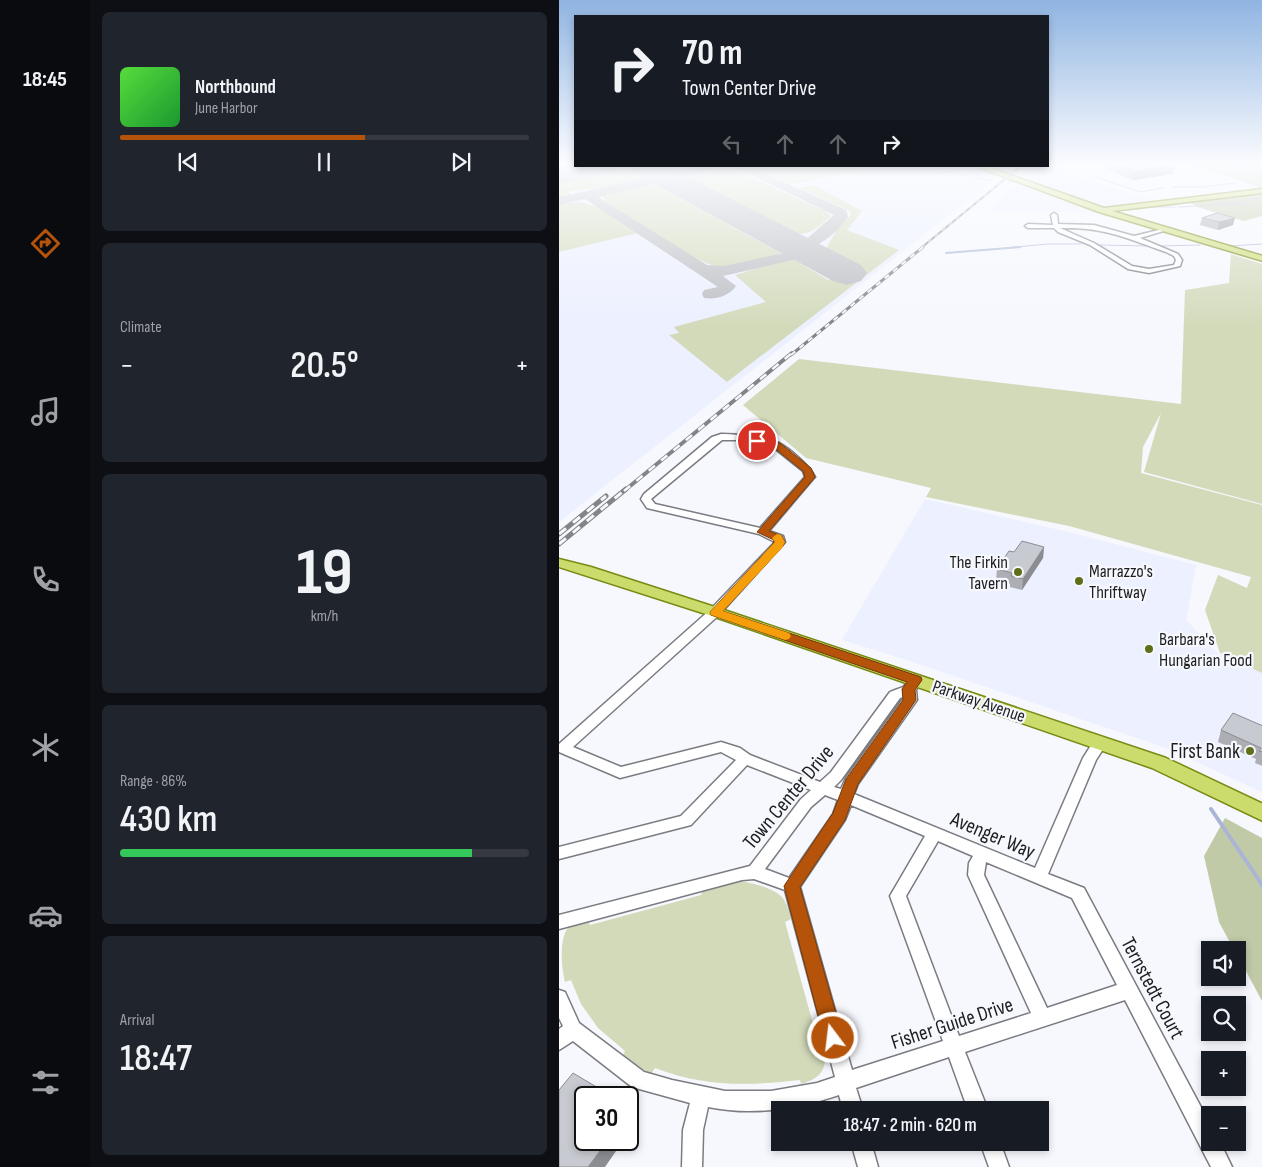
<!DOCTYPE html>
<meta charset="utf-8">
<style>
body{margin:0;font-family:"Sofia Sans Condensed",sans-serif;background:#20242c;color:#f1f3f6;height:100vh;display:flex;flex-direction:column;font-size:19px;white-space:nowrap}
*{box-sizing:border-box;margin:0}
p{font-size:16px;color:#9ea1a6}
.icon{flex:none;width:28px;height:28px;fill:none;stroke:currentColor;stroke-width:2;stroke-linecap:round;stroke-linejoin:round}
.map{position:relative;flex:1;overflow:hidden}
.panel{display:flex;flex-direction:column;gap:12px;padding:12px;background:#0d0f14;width:469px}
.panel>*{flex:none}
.guide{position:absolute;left:15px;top:15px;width:475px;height:152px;border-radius:0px;box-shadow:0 2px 8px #0003;background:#171b24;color:#f1f3f6;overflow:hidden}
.buttons{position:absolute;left:642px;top:941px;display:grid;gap:10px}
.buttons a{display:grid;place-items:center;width:45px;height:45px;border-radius:0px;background:#171b24;box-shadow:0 2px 8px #0003;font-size:25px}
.speed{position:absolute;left:15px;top:1086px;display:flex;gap:10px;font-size:25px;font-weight:700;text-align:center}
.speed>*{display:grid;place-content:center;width:65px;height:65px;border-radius:50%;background:#171b24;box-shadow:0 2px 8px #0003;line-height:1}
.speed .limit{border:2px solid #111;border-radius:8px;background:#fff;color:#111}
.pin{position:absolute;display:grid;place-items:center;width:42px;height:42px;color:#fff;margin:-21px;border:2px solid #fff;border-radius:50%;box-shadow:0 1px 5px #0007}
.me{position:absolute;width:55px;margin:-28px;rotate:345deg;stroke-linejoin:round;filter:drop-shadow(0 0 4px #0008)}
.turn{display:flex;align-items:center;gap:18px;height:105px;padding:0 25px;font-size:22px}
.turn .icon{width:65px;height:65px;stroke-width:2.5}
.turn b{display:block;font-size:35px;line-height:42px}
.lanes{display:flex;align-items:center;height:48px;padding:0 25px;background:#0003;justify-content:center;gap:25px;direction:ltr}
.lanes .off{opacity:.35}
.big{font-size:38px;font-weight:600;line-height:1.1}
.panel .card{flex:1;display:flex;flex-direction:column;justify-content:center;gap:8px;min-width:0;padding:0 18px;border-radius:8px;background:#20242c}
.panel .dial{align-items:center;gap:0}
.dial b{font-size:65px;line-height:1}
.song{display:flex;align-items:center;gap:15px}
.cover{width:60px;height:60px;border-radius:8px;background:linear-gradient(135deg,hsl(110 70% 55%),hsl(130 70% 35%))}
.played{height:5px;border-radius:2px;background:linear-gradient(90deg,#b45309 60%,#363941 60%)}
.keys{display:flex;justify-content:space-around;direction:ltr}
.heat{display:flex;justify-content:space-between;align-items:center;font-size:28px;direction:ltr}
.charge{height:8px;border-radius:4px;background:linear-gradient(90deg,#34c759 86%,#363941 0)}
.trip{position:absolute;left:212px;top:1101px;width:278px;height:50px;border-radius:0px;background:#171b24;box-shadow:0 2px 8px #0003;font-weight:600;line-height:50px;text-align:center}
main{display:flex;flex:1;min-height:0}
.menu{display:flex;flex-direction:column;width:90px;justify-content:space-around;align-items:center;background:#090b0e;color:#9ea1a6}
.menu .icon{width:35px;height:35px}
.menu .active{color:#b45309}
.menu b{font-size:22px;color:#f1f3f6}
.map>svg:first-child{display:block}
</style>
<main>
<nav class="menu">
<b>18:45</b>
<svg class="icon active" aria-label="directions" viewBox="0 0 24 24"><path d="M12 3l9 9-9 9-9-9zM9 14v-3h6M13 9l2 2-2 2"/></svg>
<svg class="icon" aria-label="music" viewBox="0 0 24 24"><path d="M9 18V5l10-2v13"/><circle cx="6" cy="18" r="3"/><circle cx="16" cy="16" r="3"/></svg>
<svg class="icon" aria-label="phone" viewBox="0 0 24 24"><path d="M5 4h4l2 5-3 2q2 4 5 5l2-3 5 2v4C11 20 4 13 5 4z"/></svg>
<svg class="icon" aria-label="climate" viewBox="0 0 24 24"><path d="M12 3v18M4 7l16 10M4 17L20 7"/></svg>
<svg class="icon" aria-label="car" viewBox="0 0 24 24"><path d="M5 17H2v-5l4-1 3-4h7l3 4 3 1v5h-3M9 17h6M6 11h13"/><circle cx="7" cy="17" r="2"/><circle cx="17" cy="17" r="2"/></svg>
<svg class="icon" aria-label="filters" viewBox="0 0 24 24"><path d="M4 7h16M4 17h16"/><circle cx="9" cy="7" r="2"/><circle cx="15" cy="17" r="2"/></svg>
</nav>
<section class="panel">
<div class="card">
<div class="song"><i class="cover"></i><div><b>Northbound</b><p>June Harbor</p></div></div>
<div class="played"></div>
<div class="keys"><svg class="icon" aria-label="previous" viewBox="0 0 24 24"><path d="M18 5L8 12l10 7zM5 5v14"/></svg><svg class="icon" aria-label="pause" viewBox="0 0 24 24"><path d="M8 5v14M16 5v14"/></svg><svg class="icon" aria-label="next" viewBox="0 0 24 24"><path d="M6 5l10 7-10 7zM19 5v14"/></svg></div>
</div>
<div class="card"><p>Climate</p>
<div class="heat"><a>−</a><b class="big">20.5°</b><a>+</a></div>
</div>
<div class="card dial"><b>19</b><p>km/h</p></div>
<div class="card"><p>Range · 86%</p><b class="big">430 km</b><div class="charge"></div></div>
<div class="card"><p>Arrival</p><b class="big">18:47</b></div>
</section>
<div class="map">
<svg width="704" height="1167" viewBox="0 0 704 1167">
<rect width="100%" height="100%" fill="#f6f8fe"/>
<path fill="#ecf0ff" d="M 0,163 L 16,163 L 16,166 L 414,166 L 441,175 L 0,522 Z
M 478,166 L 487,166 L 589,199 L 593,201 L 541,207 L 456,177 Z
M 460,183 L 544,213 L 433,211 L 432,207 Z
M 366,499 L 509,532 L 637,565 L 627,620 L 659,654 L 686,664 L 703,673 L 703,792 L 607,748 L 354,662 L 283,640 Z"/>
<path fill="#d2daba" d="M 622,163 L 703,163 L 703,188 L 675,178 Z
M 191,166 L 318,166 L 235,184 L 228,183 Z
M 167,168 L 186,174 L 268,212 L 272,216 C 257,229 252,236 230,233 L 124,179 L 130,176 Z
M 61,169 L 66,169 L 85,179 L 60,186 L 11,191 L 11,195 L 0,198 L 0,180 Z
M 96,185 L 205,244 L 222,253 C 204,260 178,268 158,266 C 136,264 68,215 46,201 L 43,195 L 57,191 Z
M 255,185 L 303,211 L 288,230 L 340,250 L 168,382 L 110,335 L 120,333 L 115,327 L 207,302 L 176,275 L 232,258 L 269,280 L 305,271 L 266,251 L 278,229 L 292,215 L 291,211 L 240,188 Z
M 21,202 L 39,207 L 79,233 L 0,252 L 0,204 Z
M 672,254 L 703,264 L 703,504 L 585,472 L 602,413 L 584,447 L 582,473 L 703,505 L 703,673 L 661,653 L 646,610 L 659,575 L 688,588 L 692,577 L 510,526 L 367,497 L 372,488 L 247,458 L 184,405 L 240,359 L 622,404 L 626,290 L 670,283 Z
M 179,881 C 191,882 215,888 223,897 C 228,903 230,912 232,919 L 226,922 L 259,1042 L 264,1041 C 268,1065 268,1076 242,1084 L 241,1080 C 189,1086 145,1087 96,1068 L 92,1074 L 63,1057 L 66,1051 L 39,1028 L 22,1004 L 12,980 L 6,982 C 2,966 0,937 10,927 C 16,924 23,923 29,921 L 31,925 L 142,895 L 144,890 Z"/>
<path fill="#c1caa7" d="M 703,195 L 703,216 L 685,221 L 638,207 L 632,203 Z
M 666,818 L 703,838 L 703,1001 L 679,956 L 679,950 L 675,950 L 660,922 L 645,856 Z"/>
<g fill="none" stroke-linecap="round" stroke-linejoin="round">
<path stroke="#aab5d6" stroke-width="1" d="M 669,163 L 704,176
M 363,166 L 379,174 L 393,172 L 411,177
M 536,177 L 582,192 L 604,188
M 419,178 L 433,180
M 449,181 L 458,182
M 694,181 L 704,179
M 614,187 L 643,187 L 677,183
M 586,207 L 617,207
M 620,207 L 686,203 L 691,199 L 704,198
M 540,245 L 589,246
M 600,246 L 641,245
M 670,246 L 704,244
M 446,248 L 489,244 L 522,244"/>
<path stroke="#aab5d6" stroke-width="2" d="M 387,253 L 461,247"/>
<path stroke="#aab5d6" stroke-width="4" d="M 652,809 L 704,886"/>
<path stroke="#aab5d6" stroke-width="5" d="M 703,884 L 704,886"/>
<path fill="#bcbec3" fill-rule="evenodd" d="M 139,166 L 158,166 L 156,168 L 119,180 L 122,183 L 120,186 L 112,186 L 106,182 L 109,175 Z
M 174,166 L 190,166 L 287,210 L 289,217 C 280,229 261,250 245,246 L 243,243 L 275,215 Z
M 100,171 L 106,175 L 102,181 L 96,184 L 39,197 L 148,265 L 165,266 L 229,252 L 234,254 L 237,257 L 234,260 L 164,276 L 177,286 C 170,296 157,300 145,298 L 143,294 L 145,290 L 159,287 L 26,199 L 0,205 L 0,197 L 88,178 Z"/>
<path fill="#bcbec3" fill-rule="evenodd" d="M 16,163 L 16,166 L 60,166 L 55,172 L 0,184 L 0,166 Z
M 68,166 L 107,166 L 302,265 L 308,273 L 302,281 L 288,285 L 274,281 L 73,172 Z"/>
<defs>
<path id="minor" d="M 495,213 L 498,215 L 499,224 L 535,225 L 575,236 L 608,228 L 608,230 L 581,238 L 619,254 L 623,260 L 621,266 L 590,273 L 569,269 L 531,245 L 499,232 L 495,228 L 469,228 L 466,226 L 469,224 L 494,225 L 492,215 ZM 501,228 C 546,227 567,238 607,252 L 615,256 L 617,260 L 615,265 L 590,269 L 573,266 L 535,243 Z
M 162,434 C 177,434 206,437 220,443 C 230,448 251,466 256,477 L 254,479 L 210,531 L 224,536 L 226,542 L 160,615 L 14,747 L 62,767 L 162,742 L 181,748 L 191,755 L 261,782 L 272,772 L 331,692 C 335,690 340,689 344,687 C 351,682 351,674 362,677 L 363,680 L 357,690 L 358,700 L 299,784 L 295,794 L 476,868 L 524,758 L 536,739 L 541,738 L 546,739 L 548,743 L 537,760 L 489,874 L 525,888 L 651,1124 L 651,1142 L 661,1142 L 673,1167 L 652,1167 L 566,1000 L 406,1052 L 429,1110 L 409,1110 L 390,1057 L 297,1088 L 304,1110 L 284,1110 L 280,1095 C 239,1109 193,1116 149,1107 L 144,1130 L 143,1167 L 123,1167 L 124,1130 L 131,1103 L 73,1087 L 14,1041 L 0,1050 L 0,1029 L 4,1026 L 0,1018 L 0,990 L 6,992 L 20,1023 L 85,1072 L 113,1080 L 166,1091 L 212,1091 L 258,1083 L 276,1077 L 226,890 L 195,879 L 183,880 L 0,929 L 0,915 L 191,866 L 242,799 L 252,790 L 188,765 L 132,825 L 0,859 L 0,847 L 122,816 L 177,760 L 162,752 L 61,778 L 0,752 L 0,744 L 152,609 L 216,542 L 200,534 L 88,508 L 82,499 L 85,494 L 153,437 ZM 163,440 L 178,440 L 214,447 L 244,471 L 246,477 L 201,528 L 96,504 L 92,499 ZM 344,697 L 344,699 L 287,778 L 282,789 L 275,787 L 282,780 L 341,698 ZM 266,795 L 279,800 L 274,814 L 230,878 L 206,869 L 252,807 ZM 292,805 L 366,836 L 331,896 L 384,1041 L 293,1070 L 241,887 L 286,820 ZM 379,841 L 414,856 L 410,863 L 409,875 L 472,1013 L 400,1036 L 347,896 ZM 427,862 L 513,898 L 558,985 L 488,1008 L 425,875 Z
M 292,1142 L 312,1142 L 319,1167 L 299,1167 Z
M 421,1142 L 441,1142 L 450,1167 L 430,1167 Z"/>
<path id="major" d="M 416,166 L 426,166 L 545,208 L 704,189 L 704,193 L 553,211 L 704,256 L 704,261 L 540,212 Z
M 0,559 L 32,567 L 162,609 L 607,758 L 704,804 L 704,821 L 593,768 L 150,615 L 0,567 Z"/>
</defs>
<use href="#minor" stroke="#7a7c82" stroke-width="3"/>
<use href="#major" stroke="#788a12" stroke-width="3"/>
<use href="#minor" fill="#fff" fill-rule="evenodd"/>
<use href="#major" fill="#cbdc6d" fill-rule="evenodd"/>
<defs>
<path id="rail-far3" d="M 362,248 L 462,166"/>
<path id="rail-far2" d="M 232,355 L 364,247"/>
<path id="rail-far1" d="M 65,491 L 233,353"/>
<path id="rail" d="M 0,534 L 47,496
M 0,544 L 67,489"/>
</defs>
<use href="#rail-far3" stroke="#828488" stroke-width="2"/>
<use href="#rail-far2" stroke="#828488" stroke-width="3"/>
<use href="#rail-far1" stroke="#828488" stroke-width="4"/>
<use href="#rail" stroke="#828488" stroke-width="5"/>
<use href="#rail-far3" stroke="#f6f8fe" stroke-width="1" stroke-dasharray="4.5" stroke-linecap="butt"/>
<use href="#rail-far2" stroke="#f6f8fe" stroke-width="2" stroke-dasharray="5.5" stroke-linecap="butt"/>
<use href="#rail-far1" stroke="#f6f8fe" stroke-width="2.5" stroke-dasharray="8" stroke-linecap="butt"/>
<use href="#rail" stroke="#f6f8fe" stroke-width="3" stroke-dasharray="9" stroke-linecap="butt"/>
</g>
<path fill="#acaeb4" d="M 551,163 L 609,163 L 615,165 L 613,174 L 574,180 L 550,170 Z
M 643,218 L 674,225 L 659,230 L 641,225 Z
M 485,547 L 484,558 L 463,590 L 451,587 L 451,584 L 437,580 L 438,569 L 455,552 Z
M 704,726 L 704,766 L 696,763 L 697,759 L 659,742 L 662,730 Z"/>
<path fill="#8c8d92" d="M 615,165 L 613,174 L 574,180 L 575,171 Z
M 676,218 L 674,225 L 659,230 L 660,222 Z
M 485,547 L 484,558 L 463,590 L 464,579 Z
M 69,1106 L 74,1120 L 69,1127 Z
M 49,1140 L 64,1140 L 64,1141 L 46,1167 L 29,1167 Z"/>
<path fill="#c8cad1" stroke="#8c8d92" d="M 554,163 L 609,163 L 615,165 L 575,171 Z
M 658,213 L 676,218 L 660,222 L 643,218 Z
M 463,541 L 485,547 L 464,579 L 452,576 L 453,573 L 438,569 L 450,551 L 455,552 Z
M 674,713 L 704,726 L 704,752 L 700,751 L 702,748 L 662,730 Z
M 14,1073 L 56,1098 L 26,1098 L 26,1140 L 49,1140 L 29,1167 L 0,1167 L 0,1090 Z"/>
<linearGradient id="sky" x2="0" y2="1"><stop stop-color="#8fb4e1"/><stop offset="0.5" stop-color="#fbfcff"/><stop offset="1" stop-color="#fbfcff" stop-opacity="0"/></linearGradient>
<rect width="704" height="327" fill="url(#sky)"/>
<path fill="#b45309" stroke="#753606" d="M 198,438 L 221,443 L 252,468 L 256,477 L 210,531 L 223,536 L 226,542 L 224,546 L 164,611 L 362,677 L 363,680 L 356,690 L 357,700 L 299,784 L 286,820 L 241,887 L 284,1038 L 281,1045 L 274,1047 L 268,1045 L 265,1038 L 225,886 L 274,813 L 287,779 L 344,700 L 343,689 L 348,682 L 152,615 L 151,612 L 214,544 L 215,540 L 198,532 L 246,477 L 244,471 L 214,447 L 195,443 L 195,439 Z"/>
<path fill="#f59e0b" d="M 218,534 L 222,535 L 226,542 L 223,548 L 164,611 L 230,633 L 232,636 L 230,639 L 226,640 L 152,615 L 151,612 L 214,544 L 216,542 L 213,538 Z"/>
<g fill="#5f6e19" stroke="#f6f8fe" stroke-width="2">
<circle cx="459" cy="572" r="5"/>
<circle cx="520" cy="581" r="5"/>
<circle cx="590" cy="649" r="5"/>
<circle cx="691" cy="751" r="5"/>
</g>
<g text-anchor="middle" stroke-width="4.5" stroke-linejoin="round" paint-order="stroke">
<g font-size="18" fill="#1d1e20" stroke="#f6f8fe" text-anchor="start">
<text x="449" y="568" text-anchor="end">The Firkin<tspan x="449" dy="21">Tavern</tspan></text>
<text x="530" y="577">Marrazzo's<tspan x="530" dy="21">Thriftway</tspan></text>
<text x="600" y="645">Barbara's<tspan x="600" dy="21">Hungarian Food</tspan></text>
</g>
<g font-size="18" fill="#1d1e20" stroke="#f6f8fe">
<text transform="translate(420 701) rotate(19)" y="6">Parkway Avenue</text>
</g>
<g font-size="21" fill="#1d1e20" stroke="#f6f8fe" text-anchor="end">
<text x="681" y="758">First Bank</text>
</g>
<g font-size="21" fill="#1d1e20" stroke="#f6f8fe">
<text transform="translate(229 797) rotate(-50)" y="7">Town Center Drive</text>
<text transform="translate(434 835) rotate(23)" y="7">Avenger Way</text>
<text transform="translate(594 988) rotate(62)" y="7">Ternstedt Court</text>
<text transform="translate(393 1023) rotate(-18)" y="7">Fisher Guide Drive</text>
</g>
</g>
</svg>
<div class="buttons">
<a><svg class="icon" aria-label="sound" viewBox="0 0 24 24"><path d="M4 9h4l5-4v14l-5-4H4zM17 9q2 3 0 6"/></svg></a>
<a><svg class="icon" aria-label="search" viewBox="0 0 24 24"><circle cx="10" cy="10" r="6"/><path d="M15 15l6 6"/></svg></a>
<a>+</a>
<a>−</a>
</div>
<div class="speed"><div class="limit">30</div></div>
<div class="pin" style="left:198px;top:441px;background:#d93025"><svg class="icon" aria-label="arrive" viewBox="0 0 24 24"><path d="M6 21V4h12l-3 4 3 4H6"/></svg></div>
<svg class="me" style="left:274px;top:1038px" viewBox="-20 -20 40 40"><circle r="17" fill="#b45309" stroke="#fff" stroke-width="3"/><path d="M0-11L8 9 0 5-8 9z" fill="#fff"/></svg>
<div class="trip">18:47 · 2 min · 620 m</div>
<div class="guide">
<div class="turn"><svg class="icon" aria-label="right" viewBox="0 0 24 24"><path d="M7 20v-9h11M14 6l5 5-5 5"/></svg><div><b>70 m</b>Town Center Drive</div></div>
<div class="lanes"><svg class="icon off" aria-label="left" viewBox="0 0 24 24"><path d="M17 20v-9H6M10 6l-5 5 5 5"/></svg><svg class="icon off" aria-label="ahead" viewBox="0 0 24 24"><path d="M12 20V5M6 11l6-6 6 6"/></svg><svg class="icon off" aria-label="ahead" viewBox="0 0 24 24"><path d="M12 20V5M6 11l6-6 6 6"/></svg><svg class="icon" aria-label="right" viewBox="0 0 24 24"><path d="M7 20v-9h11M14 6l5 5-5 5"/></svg></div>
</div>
</div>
</main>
